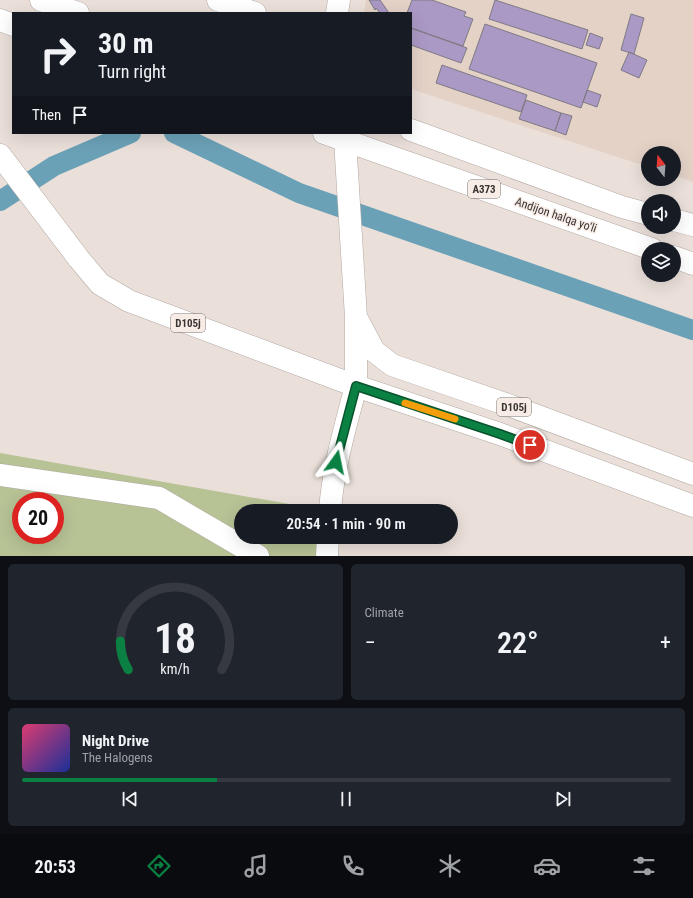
<!DOCTYPE html>
<meta charset="utf-8">
<style>
body{margin:0;font-family:"Roboto Condensed",sans-serif;background:#20242c;color:#f1f3f6;height:100vh;display:flex;flex-direction:column;font-size:15px;white-space:nowrap}
*{box-sizing:border-box;margin:0}
p{font-size:13px;color:#9ea1a6}
.icon{flex:none;width:22px;height:22px;fill:none;stroke:currentColor;stroke-width:2;stroke-linecap:round;stroke-linejoin:round}
.map{position:relative;height:556px;overflow:hidden}
.drawer{display:flex;flex-direction:column;gap:8px;padding:8px;background:#0d0f14;flex:1}
.drawer>*{flex:none}
.banner{position:absolute;left:12px;top:12px;width:400px;height:122px;border-radius:0px;box-shadow:0 4px 16px #0002;background:#171b24;color:#f1f3f6;overflow:hidden}
.needle{width:26px;rotate:343deg}
.controls{position:absolute;left:641px;top:146px;display:grid;gap:8px}
.controls a{display:grid;place-items:center;width:40px;height:40px;border-radius:50%;background:#171b24;box-shadow:0 4px 16px #0002;font-size:20px}
.speed{position:absolute;left:12px;top:492px;display:flex;gap:8px;font-size:20px;font-weight:700;text-align:center}
.speed>*{display:grid;place-content:center;width:52px;height:52px;border-radius:50%;background:#171b24;box-shadow:0 4px 16px #0002;line-height:1}
.speed .limit{border:6px solid #d22;background:#fff;color:#111}
.pin{position:absolute;display:grid;place-items:center;width:34px;height:34px;color:#fff;margin:-17px;border:2px solid #fff;border-radius:50%;box-shadow:0 1px 4px #0007}
.me{position:absolute;width:44px;margin:-22px;rotate:12deg;stroke-linejoin:round;filter:drop-shadow(0 0 3px #0008)}
.turn{display:flex;align-items:center;gap:14px;height:84px;padding:0 20px;font-size:18px}
.turn .icon{width:52px;height:52px;stroke-width:2.5}
.turn b{display:block;font-size:28px;line-height:34px}
.then{display:flex;align-items:center;height:38px;padding:0 20px;background:#0003;gap:8px;font-size:15px}
.big{font-size:30px;font-weight:600;line-height:1.1}
.drawer .tile{flex:1;display:flex;flex-direction:column;justify-content:center;gap:6px;min-width:0;padding:0 14px;border-radius:6px;background:#20242c}
.drawer .dial{align-items:center;gap:0}
.dial svg{height:104px;overflow:visible;fill:none;stroke:#363941;stroke-width:7;stroke-linecap:round;text-anchor:middle}
.dial text{fill:#f1f3f6;stroke:none}
.song{display:flex;align-items:center;gap:12px}
.cover{width:48px;height:48px;border-radius:6px;background:linear-gradient(135deg,hsl(340 70% 55%),hsl(230 70% 35%))}
.played{height:4px;border-radius:2px;background:linear-gradient(90deg,#0b8043 30%,#363941 30%)}
.keys{display:flex;justify-content:space-around;direction:ltr}
.heat{display:flex;justify-content:space-between;align-items:center;font-size:22px;direction:ltr}
.drawer .tiles{flex:1;display:grid;gap:8px;grid-template-columns:1fr 1fr}
.tile:last-child{grid-column:span 2}
.trip{position:absolute;left:234px;top:504px;width:224px;height:40px;border-radius:20px;background:#171b24;box-shadow:0 4px 16px #0002;font-weight:600;line-height:40px;text-align:center}
.tabs{display:flex;height:64px;justify-content:space-around;align-items:center;background:#090b0e;color:#9ea1a6}
.tabs .icon{width:28px;height:28px}
.tabs .selected{color:#0b8043}
.tabs b{font-size:18px;color:#f1f3f6}
.map>svg:first-child{display:block}
</style>
<div class="map">
<svg width="693" height="556" viewBox="0 0 693 556">
<rect width="100%" height="100%" fill="#eadfd9"/>
<path fill="#e4d2c7" d="M 366,0 L 693,0 L 693,182 L 674,175 L 674,153 L 648,153 L 648,167 L 411,89 L 411,13 L 364,13 Z"/>
<path fill="#b7c295" fill-rule="evenodd" d="M 0,453 L 323,510 L 241,511 L 241,537 L 321,537 L 319,556 L 0,556 ZM 21,501 L 55,501 L 55,535 L 21,535 Z"/>
<g fill="none" stroke-linecap="round" stroke-linejoin="round">
<path stroke="#6ba1b7" stroke-width="20" d="M 174,133 L 299,193 L 693,330
M 0,201 L 54,166 L 131,133"/>
</g>
<path fill="#ab99c5" stroke="#7e7a83" d="M 369,0 L 380,0 L 389,13 L 380,13 L 376,8 L 375,10 Z
M 412,0 L 432,0 L 466,12 L 464,16 L 473,19 L 463,46 L 411,28 L 411,13 L 407,13 Z
M 495,0 L 588,30 L 582,49 L 489,19 Z
M 631,14 L 644,18 L 634,54 L 621,50 Z
M 485,24 L 597,63 L 581,108 L 469,69 Z
M 411,28 L 467,48 L 461,63 L 411,45 Z
M 590,33 L 603,38 L 599,49 L 586,45 Z
M 629,52 L 647,60 L 639,78 L 621,70 Z
M 442,65 L 527,95 L 521,112 L 436,83 Z
M 587,90 L 601,95 L 597,107 L 583,102 Z
M 526,100 L 561,113 L 555,131 L 519,119 Z
M 561,113 L 572,116 L 566,135 L 555,131 Z"/>
<g fill="none" stroke-linecap="round" stroke-linejoin="round">
<defs>
<path id="minor" d="M 218,0 L 255,13
M 337,13 L 339,0
M 0,475 L 159,498 L 258,556
M 330,511 C 333,468 345,428 356,386
M 327,556 L 328,537"/>
<path id="highway" d="M 41,0 L 78,13
M 0,20 L 13,25
M 411,130 L 622,207 L 648,214
M 324,133 L 652,249
M 345,140 L 356,317 L 356,386
M 0,155 L 79,259 L 100,284 L 129,301 L 356,386 L 500,434 L 693,506
M 674,220 L 693,225
M 674,257 L 693,264
M 356,317 L 374,351 L 392,365 L 511,406 L 693,474"/>
</defs>
<use href="#minor" stroke="#b3a9a3" stroke-width="23"/>
<use href="#highway" stroke="#b3a9a3" stroke-width="23"/>
<use href="#minor" stroke="#fff" stroke-width="22"/>
<use href="#highway" stroke="#fff" stroke-width="22"/>
</g>
<g fill="none" stroke-linecap="round" stroke-linejoin="round">
<defs>
<path id="route" d="M 336,462 L 356,386 L 500,434 L 530,445"/>
</defs>
<use href="#route" stroke="#07532c" stroke-width="10"/>
<use href="#route" stroke="#0b8043" stroke-width="7"/>
<path stroke="#f59e0b" stroke-width="7" d="M 405,403 L 455,419"/>
</g>
<g text-anchor="middle" stroke-width="3" stroke-linejoin="round" paint-order="stroke">
<g fill="#f8ede6" stroke="#736c69" stroke-width="1">
<rect x="468" y="180" width="32" height="18" rx="3"/>
<rect x="171" y="314" width="34" height="18" rx="3"/>
<rect x="497" y="398" width="34" height="18" rx="3"/>
</g>
<g font-size="11" font-weight="bold" fill="#3a3533">
<text x="484" y="193">A373</text>
<text x="188" y="327">D105j</text>
<text x="514" y="411">D105j</text>
</g>
<g font-size="12" fill="#3a3533" stroke="#f8ede6">
<text transform="translate(556 215) rotate(19)" y="4">Andijon halqa yo‘li</text>
</g>
</g>
</svg>
<div class="controls">
<a><svg class="needle" viewBox="-14 -14 28 28"><path d="M0-13l5 13h-10z" fill="#e53935"/><path d="M0 13l5-13h-10z" fill="#9ea1a6"/></svg></a>
<a><svg class="icon" aria-label="sound" viewBox="0 0 24 24"><path d="M4 9h4l5-4v14l-5-4H4zM17 9q2 3 0 6"/></svg></a>
<a><svg class="icon" aria-label="layers" viewBox="0 0 24 24"><path d="M12 4l9 5-9 5-9-5zM3 14l9 5 9-5"/></svg></a>
</div>
<div class="speed"><div class="limit">20</div></div>
<div class="pin" style="left:530px;top:445px;background:#d93025"><svg class="icon" aria-label="arrive" viewBox="0 0 24 24"><path d="M6 21V4h12l-3 4 3 4H6"/></svg></div>
<svg class="me" style="left:336px;top:462px" viewBox="-20 -20 40 40"><path d="M0-17L14 15 0 8-14 15z" fill="#0b8043" stroke="#fff" stroke-width="4"/></svg>
<div class="trip">20:54 · 1 min · 90 m</div>
<div class="banner">
<div class="turn"><svg class="icon" aria-label="right" viewBox="0 0 24 24"><path d="M7 20v-9h11M14 6l5 5-5 5"/></svg><div><b>30 m</b>Turn right</div></div>
<div class="then">Then<svg class="icon" aria-label="arrive" viewBox="0 0 24 24"><path d="M6 21V4h12l-3 4 3 4H6"/></svg></div>
</div>
</div>
<section class="drawer">
<div class="tiles">
<div class="tile dial"><svg viewBox="0 0 100 80">
<path d="M14 69A42 42 0 1 1 86 69"/>
<path d="M14 69A42 42 0 0 1 8 47" stroke="#0b8043"/>
<text x="50" y="56" font-size="32" font-weight="700">18</text>
<text x="50" y="72" font-size="11">km/h</text>
</svg></div>
<div class="tile"><p>Climate</p>
<div class="heat"><a>−</a><b class="big">22°</b><a>+</a></div>
</div>
<div class="tile">
<div class="song"><i class="cover"></i><div><b>Night Drive</b><p>The Halogens</p></div></div>
<div class="played"></div>
<div class="keys"><svg class="icon" aria-label="previous" viewBox="0 0 24 24"><path d="M18 5L8 12l10 7zM5 5v14"/></svg><svg class="icon" aria-label="pause" viewBox="0 0 24 24"><path d="M8 5v14M16 5v14"/></svg><svg class="icon" aria-label="next" viewBox="0 0 24 24"><path d="M6 5l10 7-10 7zM19 5v14"/></svg></div>
</div>
</div>
</section>
<nav class="tabs">
<b>20:53</b>
<svg class="icon selected" aria-label="directions" viewBox="0 0 24 24"><path d="M12 3l9 9-9 9-9-9zM9 14v-3h6M13 9l2 2-2 2"/></svg>
<svg class="icon" aria-label="music" viewBox="0 0 24 24"><path d="M9 18V5l10-2v13"/><circle cx="6" cy="18" r="3"/><circle cx="16" cy="16" r="3"/></svg>
<svg class="icon" aria-label="phone" viewBox="0 0 24 24"><path d="M5 4h4l2 5-3 2q2 4 5 5l2-3 5 2v4C11 20 4 13 5 4z"/></svg>
<svg class="icon" aria-label="climate" viewBox="0 0 24 24"><path d="M12 3v18M4 7l16 10M4 17L20 7"/></svg>
<svg class="icon" aria-label="car" viewBox="0 0 24 24"><path d="M5 17H2v-5l4-1 3-4h7l3 4 3 1v5h-3M9 17h6M6 11h13"/><circle cx="7" cy="17" r="2"/><circle cx="17" cy="17" r="2"/></svg>
<svg class="icon" aria-label="filters" viewBox="0 0 24 24"><path d="M4 7h16M4 17h16"/><circle cx="9" cy="7" r="2"/><circle cx="15" cy="17" r="2"/></svg>
</nav>
